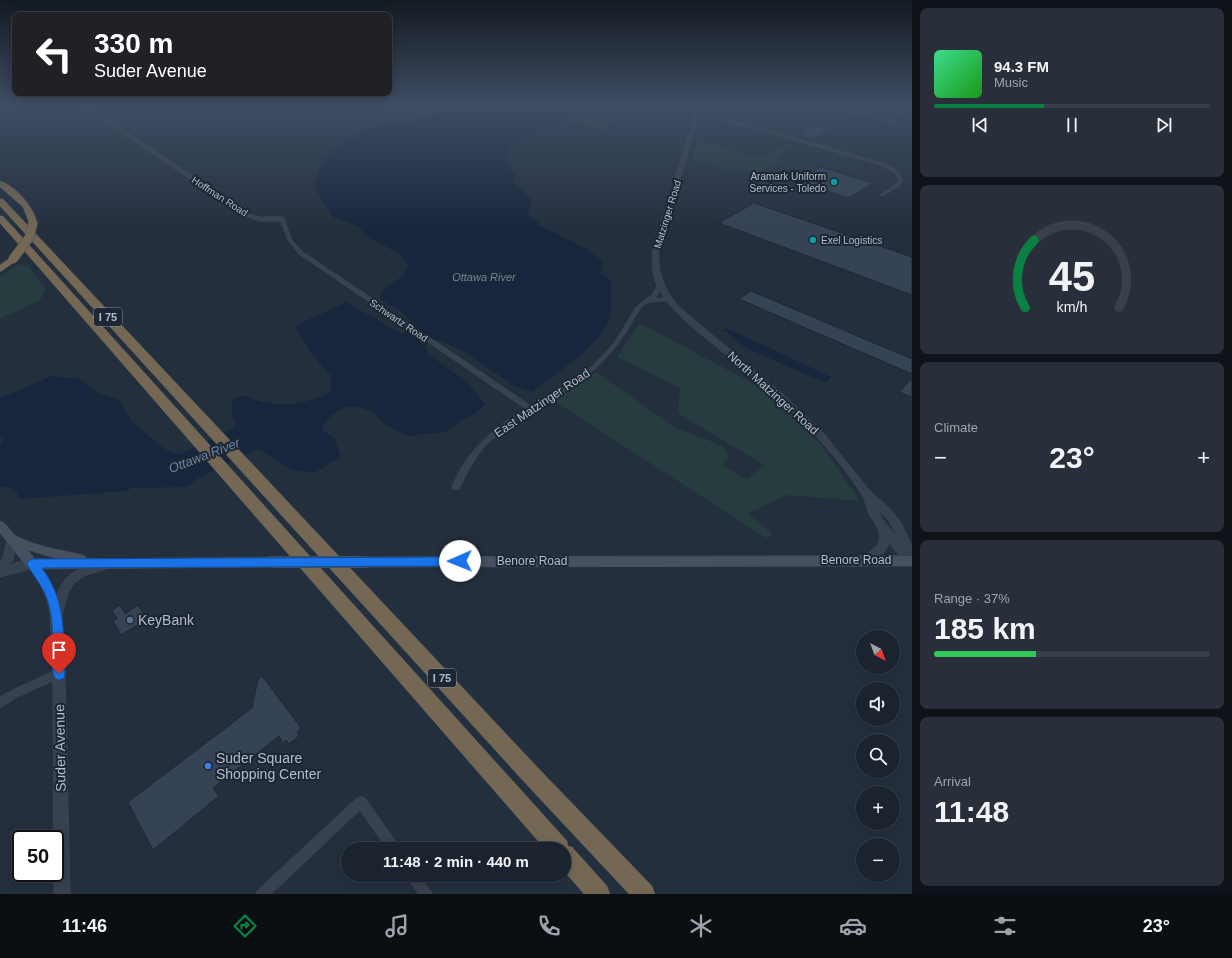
<!DOCTYPE html>
<meta charset="utf-8">
<style>
body{margin:0;font-family:Arial,sans-serif;background:#282f3a;color:#f1f3f6;height:100vh;display:flex;flex-direction:column;font-size:15px;white-space:nowrap}
*{box-sizing:border-box;margin:0}
p{font-size:13px;color:#a0a4aa}
.icon{flex:none;width:22px;height:22px;fill:none;stroke:currentColor;stroke-width:2;stroke-linecap:round;stroke-linejoin:round}
.map{position:relative;flex:1;overflow:hidden}
.sheet{display:flex;flex-direction:column;gap:8px;padding:8px;background:#0f1319;width:320px}
.sheet>*{flex:none}
.hud{position:absolute;left:12px;top:12px;width:380px;height:84px;border-radius:8px;box-shadow:0 2px 10px #0003,0 0 0 1px #39404a;background:#202124;color:#fff;overflow:hidden}
.needle{width:26px;rotate:139deg}
.tools{position:absolute;left:856px;top:630px;display:grid;gap:8px}
.tools a{display:grid;place-items:center;width:44px;height:44px;border-radius:50%;background:#1b232e;box-shadow:0 2px 10px #0003,0 0 0 1px #39404a;font-size:20px}
.speed{position:absolute;left:12px;top:830px;display:flex;gap:8px;font-size:20px;font-weight:700;text-align:center}
.speed>*{display:grid;place-content:center;width:52px;height:52px;border-radius:50%;background:#1b232e;box-shadow:0 2px 10px #0003,0 0 0 1px #39404a;line-height:1}
.speed .limit{border:2px solid #111;border-radius:6px;background:#fff;color:#111}
.pin{position:absolute;display:grid;place-items:center;width:34px;height:34px;color:#fff;margin:-41px -17px;border-radius:50% 50% 50% 0;rotate:-45deg;box-shadow:0 0 4px #0007}
.pin .icon{rotate:45deg}
.me{position:absolute;width:44px;margin:-22px;rotate:269deg;stroke-linejoin:round;filter:drop-shadow(0 0 3px #0008)}
.turn{display:flex;align-items:center;gap:14px;height:84px;padding:0 16px;font-size:18px}
.turn .icon{width:52px;height:52px;stroke-width:2.5}
.turn b{display:block;font-size:28px;line-height:34px}
.big{font-size:30px;font-weight:700;line-height:1.1}
.sheet .tile{flex:1;display:flex;flex-direction:column;justify-content:center;gap:6px;min-width:0;padding:0 14px;border-radius:8px;background:#282f3a}
.sheet .dial{align-items:center;gap:0}
.dial svg{height:104px;overflow:visible;fill:none;stroke:#39404a;stroke-width:7;stroke-linecap:round;text-anchor:middle}
.dial text{fill:#f1f3f6;stroke:none}
.song{display:flex;align-items:center;gap:12px}
.cover{width:48px;height:48px;border-radius:6px;background:linear-gradient(135deg,hsl(150 70% 55%),hsl(120 70% 35%))}
.played{height:4px;border-radius:2px;background:linear-gradient(90deg,#0b8043 40%,#39404a 40%)}
.keys{display:flex;justify-content:space-around;direction:ltr}
.heat{display:flex;justify-content:space-between;align-items:center;font-size:22px;direction:ltr}
.charge{height:6px;border-radius:3px;background:linear-gradient(90deg,#34c759 37%,#39404a 0)}
.trip{position:absolute;left:341px;top:842px;width:230px;height:40px;border-radius:20px;background:#1b232e;box-shadow:0 2px 10px #0003,0 0 0 1px #39404a;font-weight:700;line-height:40px;text-align:center}
.menu{display:flex;height:64px;justify-content:space-around;align-items:center;background:#0b0e12;color:#a0a4aa}
.menu .icon{width:28px;height:28px}
.menu .on{color:#0b8043}
.menu b{font-size:18px;color:#f1f3f6}
main{display:flex;flex:1;min-height:0}
.map>svg:first-child{display:block}
</style>
<main>
<div class="map">
<svg width="912" height="894" viewBox="0 0 912 894">
<rect width="100%" height="100%" fill="#242f3e"/>
<path fill="#263c3f" d="M 581,105 L 631,105 L 606,130 L 563,121 L 576,114 Z
M 698,140 L 758,158 L 786,144 L 796,146 L 779,156 L 781,161 L 756,173 L 737,167 L 730,171 L 692,158 Z
M 18,264 L 28,266 L 46,288 L 40,300 L 0,319 L 0,277 Z
M 640,323 L 756,385 L 784,407 L 822,446 L 860,501 L 787,495 L 748,513 L 773,534 L 766,538 L 554,401 L 596,372 L 676,428 L 721,445 L 729,457 L 722,465 L 747,479 L 764,465 L 678,413 L 680,388 L 617,357 Z"/>
<path fill="#17263c" d="M 453,105 L 581,105 C 576,114 566,121 558,126 C 544,133 500,136 508,162 C 509,167 513,172 516,176 L 513,182 L 531,199 L 528,214 L 541,226 L 587,249 L 601,260 L 603,268 L 600,273 L 611,280 C 611,294 613,309 608,322 C 602,343 550,379 532,392 L 516,387 L 463,351 L 437,339 L 425,346 L 428,354 L 466,381 L 485,404 L 475,414 L 462,420 L 445,432 L 408,436 L 387,426 L 371,411 L 359,407 L 347,406 L 332,415 L 324,423 L 323,431 L 334,438 L 341,457 L 313,473 L 291,469 L 258,449 L 202,476 L 186,487 L 131,488 L 127,491 L 20,499 C 15,489 12,486 0,487 L 0,445 L 2,444 L 4,437 L 0,437 L 0,397 L 15,392 L 51,376 L 80,379 L 100,394 L 120,400 L 131,421 L 166,450 L 180,454 L 236,427 L 232,415 L 232,400 L 243,395 C 270,409 304,406 331,392 L 331,376 L 311,353 L 295,326 L 346,302 L 402,334 L 416,327 L 402,312 L 380,299 L 383,289 L 403,276 L 408,266 L 400,254 L 373,240 L 357,226 L 333,217 L 315,188 C 319,166 323,159 341,145 C 350,138 359,132 370,128 C 401,118 424,125 453,105 Z
M 723,329 L 729,329 L 831,377 L 826,383 L 744,347 Z"/>
<path fill="#364354" stroke="#1f2835" d="M 790,105 L 818,105 L 800,114 L 782,109 Z
M 822,105 L 843,105 L 901,120 L 893,125 L 861,116 L 858,117 L 844,114 L 822,108 Z
M 814,125 L 830,130 L 813,139 L 797,134 Z
M 820,167 L 873,183 L 849,198 L 795,181 Z
M 754,203 L 912,257 L 912,295 L 719,223 Z
M 751,291 L 912,359 L 912,374 L 739,299 Z
M 912,378 L 912,397 L 899,392 Z
M 120,605 L 125,614 L 138,605 L 147,619 L 121,635 L 113,621 L 117,619 L 112,610 Z
M 262,676 L 301,728 L 297,732 L 299,736 L 289,744 L 286,740 L 283,743 L 279,736 L 213,788 L 219,796 L 153,850 L 128,802 L 252,708 L 258,679 Z"/>
<g fill="none" stroke-linecap="round" stroke-linejoin="round">
<defs>
<path id="minor" d="M 697,114 L 728,119 L 883,163 L 898,171 L 903,180 L 899,186 L 883,196 L 881,196 L 881,194 L 896,184 L 899,180 L 895,173 L 881,165 L 727,121 L 696,116 Z
M 280,218 L 284,219 L 292,240 L 303,252 L 531,406 L 564,387 L 591,367 L 611,347 L 620,334 L 636,307 L 652,295 L 658,284 L 662,284 L 663,285 L 656,297 L 652,299 L 668,297 L 671,299 L 668,301 C 662,301 652,301 647,303 C 641,306 638,313 635,317 C 624,337 613,352 596,368 C 564,398 521,413 488,443 C 475,456 467,473 459,489 L 453,489 L 452,487 C 455,480 458,473 462,467 C 477,442 501,423 526,409 L 299,254 L 288,240 L 280,219 Z
M 59,669 L 62,671 L 64,674 L 62,677 L 17,697 L 0,708 L 0,697 L 11,691 Z
M 361,797 L 365,798 L 398,845 L 400,849 L 387,849 L 360,810 L 271,894 L 256,894 L 258,890 L 357,798 Z
M 406,875 L 419,875 L 430,890 L 432,894 L 419,894 Z"/>
<path id="tertiary" d="M 81,105 L 87,105 L 249,214 L 260,217 L 282,217 L 285,219 L 282,221 L 260,221 L 245,216 Z
M 698,105 L 702,105 L 659,250 C 657,273 664,289 679,307 L 784,395 L 824,434 L 870,491 L 890,509 L 900,521 L 912,546 L 912,565 L 907,564 L 889,543 C 886,552 874,567 863,563 L 862,560 L 863,557 L 878,545 C 883,530 874,524 868,512 C 866,506 865,499 862,495 C 827,439 776,396 725,354 C 704,336 679,319 663,296 C 653,282 651,267 653,250 ZM 877,508 L 889,521 L 900,541 L 883,520 Z
M 861,105 L 870,105 L 912,116 L 912,118 Z
M 12,536 L 16,537 L 17,540 L 13,560 L 10,565 C 17,563 25,559 32,560 C 40,560 53,588 57,595 C 65,572 80,568 102,562 L 106,563 L 107,566 L 106,569 L 86,575 L 74,583 L 68,593 L 62,614 L 65,674 L 70,894 L 54,894 L 53,674 L 50,613 L 47,599 L 39,582 L 30,569 L 0,577 L 0,562 L 3,558 L 8,537 Z"/>
<path id="secondary" d="M 0,521 C 8,523 11,534 18,537 C 38,547 62,550 83,555 L 88,559 L 272,557 L 276,559 L 278,562 L 276,565 L 272,567 L 32,569 L 28,568 L 0,533 ZM 28,550 L 58,559 L 35,559 Z
M 912,556 L 912,566 L 365,567 L 361,565 L 359,562 L 361,559 L 365,557 Z"/>
<path id="motorway" d="M 0,181 C 16,186 34,207 37,223 L 36,225 L 30,225 L 23,207 L 0,187 Z
M 0,199 L 3,199 L 541,771 L 652,886 L 655,894 L 629,894 L 527,785 L 0,206 Z
M 0,216 L 3,216 L 567,841 L 568,846 L 572,847 L 607,886 L 610,894 L 584,894 L 564,871 L 564,849 L 545,849 L 0,223 Z
M 13,256 L 18,259 L 16,261 L 0,272 L 0,265 Z"/>
</defs>
<use href="#minor" stroke="#414a57" stroke-width="1"/>
<use href="#tertiary" stroke="#414a57" stroke-width="1"/>
<use href="#secondary" stroke="#414a57" stroke-width="1"/>
<use href="#motorway" stroke="#434c59" stroke-width="1"/>
<use href="#minor" fill="#38414e" fill-rule="evenodd"/>
<use href="#tertiary" fill="#38414e" fill-rule="evenodd"/>
<use href="#secondary" fill="#465061" fill-rule="evenodd"/>
<use href="#motorway" fill="#746855" fill-rule="evenodd"/>
<defs>
<path id="secondary-bridge" d="M 272,562 L 365,562"/>
<path id="motorway-bridge" d="M 13,259 L 29,238 L 33,223"/>
</defs>
<use href="#secondary-bridge" stroke="#414a57" stroke-width="12" stroke-linecap="butt"/>
<use href="#motorway-bridge" stroke="#434c59" stroke-width="10" stroke-linecap="butt"/>
<use href="#secondary-bridge" stroke="#465061" stroke-width="12"/>
<use href="#motorway-bridge" stroke="#746855" stroke-width="9"/>
</g>
<linearGradient id="sky" x2="0" y2="1"><stop stop-color="#141a22"/><stop offset="0.45" stop-color="#3f4d63"/><stop offset="1" stop-color="#3f4d63" stop-opacity="0"/></linearGradient>
<rect width="912" height="231" fill="url(#sky)"/>
<path fill="#1a73e8" stroke="#114b97" d="M 460,557 L 464,558 L 465,561 L 464,564 L 460,566 L 42,568 C 67,602 63,634 65,674 L 64,678 L 59,680 L 55,678 L 53,674 C 52,651 55,620 47,599 C 43,586 33,576 27,564 L 28,561 L 32,559 Z"/>
<g fill="#0f9aa8" stroke="#1d2633" stroke-width="1.5">
<circle cx="834" cy="182" r="4"/>
<circle cx="813" cy="240" r="4"/>
</g>
<circle fill="#5c6f8a" stroke="#1d2633" stroke-width="1.5" cx="130" cy="620" r="4"/>
<circle fill="#3f7fe0" stroke="#1d2633" stroke-width="1.5" cx="208" cy="766" r="4"/>
<g text-anchor="middle" stroke-width="4" stroke-linejoin="round" paint-order="stroke">
<g font-size="10" fill="#b4bcc9" stroke="#1d2633" text-anchor="end">
<text x="826" y="180">Aramark Uniform<tspan x="826" dy="12">Services - Toledo</tspan></text>
<text x="821" y="244" text-anchor="start">Exel Logistics</text>
</g>
<g font-size="10" fill="#b4bcc9" stroke="#1d2633">
<text transform="translate(220 196) rotate(33)" y="4">Hoffman Road</text>
<text transform="translate(667 214) rotate(-73)" y="4">Matzinger Road</text>
<text transform="translate(399 320) rotate(34)" y="4">Schwartz Road</text>
</g>
<g font-size="11" font-style="italic" fill="#6d86a8" stroke="#1d2633">
<text x="484" y="281">Ottawa River</text>
</g>
<g fill="#1d2633" stroke="#878f9c" stroke-width="1">
<rect x="94" y="308" width="28" height="18" rx="3"/>
<rect x="428" y="669" width="28" height="18" rx="3"/>
</g>
<g font-size="11" font-weight="bold" fill="#b4bcc9">
<text x="108" y="321">I 75</text>
<text x="442" y="682">I 75</text>
</g>
<g font-size="12" fill="#b4bcc9" stroke="#1d2633">
<text transform="translate(773 393) rotate(42)" y="4">North Matzinger Road</text>
<text transform="translate(542 403) rotate(-34)" y="4">East Matzinger Road</text>
<text x="856" y="564">Benore Road</text>
<text x="532" y="565">Benore Road</text>
</g>
<g font-size="13" font-style="italic" fill="#6d86a8" stroke="#1d2633">
<text transform="translate(204 455) rotate(-21)" y="5">Ottawa River</text>
</g>
<g font-size="14" fill="#b4bcc9" stroke="#1d2633" text-anchor="start">
<text x="138" y="625">KeyBank</text>
<text x="216" y="763">Suder Square<tspan x="216" dy="16">Shopping Center</tspan></text>
</g>
<g font-size="14" fill="#b4bcc9" stroke="#1d2633">
<text transform="translate(60 748) rotate(-91)" y="5">Suder Avenue</text>
</g>
</g>
</svg>
<div class="tools">
<a><svg class="needle" viewBox="-14 -14 28 28"><path d="M0-13l5 13h-10z" fill="#e53935"/><path d="M0 13l5-13h-10z" fill="#a0a4aa"/></svg></a>
<a><svg class="icon" aria-label="sound" viewBox="0 0 24 24"><path d="M4 9h4l5-4v14l-5-4H4zM17 9q2 3 0 6"/></svg></a>
<a><svg class="icon" aria-label="search" viewBox="0 0 24 24"><circle cx="10" cy="10" r="6"/><path d="M15 15l6 6"/></svg></a>
<a>+</a>
<a>−</a>
</div>
<div class="speed"><div class="limit">50</div></div>
<div class="pin" style="left:59px;top:674px;background:#d93025"><svg class="icon" aria-label="arrive" viewBox="0 0 24 24"><path d="M6 21V4h12l-3 4 3 4H6"/></svg></div>
<svg class="me" style="left:460px;top:561px" viewBox="-20 -20 40 40"><circle r="19" fill="#fff"/><path d="M0-13L10 11 0 6-10 11z" fill="#1a73e8"/></svg>
<div class="trip">11:48 · 2 min · 440 m</div>
<div class="hud">
<div class="turn"><svg class="icon" aria-label="left" viewBox="0 0 24 24"><path d="M17 20v-9H6M10 6l-5 5 5 5"/></svg><div><b>330 m</b>Suder Avenue</div></div>
</div>
</div>
<section class="sheet">
<div class="tile">
<div class="song"><i class="cover"></i><div><b>94.3 FM</b><p>Music</p></div></div>
<div class="played"></div>
<div class="keys"><svg class="icon" aria-label="previous" viewBox="0 0 24 24"><path d="M18 5L8 12l10 7zM5 5v14"/></svg><svg class="icon" aria-label="pause" viewBox="0 0 24 24"><path d="M8 5v14M16 5v14"/></svg><svg class="icon" aria-label="next" viewBox="0 0 24 24"><path d="M6 5l10 7-10 7zM19 5v14"/></svg></div>
</div>
<div class="tile dial"><svg viewBox="0 0 100 80">
<path d="M14 69A42 42 0 1 1 86 69"/>
<path d="M14 69A42 42 0 0 1 21 17" stroke="#0b8043"/>
<text x="50" y="56" font-size="32" font-weight="700">45</text>
<text x="50" y="72" font-size="11">km/h</text>
</svg></div>
<div class="tile"><p>Climate</p>
<div class="heat"><a>−</a><b class="big">23°</b><a>+</a></div>
</div>
<div class="tile"><p>Range · 37%</p><b class="big">185 km</b><div class="charge"></div></div>
<div class="tile"><p>Arrival</p><b class="big">11:48</b></div>
</section>
</main>
<nav class="menu">
<b>11:46</b>
<svg class="icon on" aria-label="directions" viewBox="0 0 24 24"><path d="M12 3l9 9-9 9-9-9zM9 14v-3h6M13 9l2 2-2 2"/></svg>
<svg class="icon" aria-label="music" viewBox="0 0 24 24"><path d="M9 18V5l10-2v13"/><circle cx="6" cy="18" r="3"/><circle cx="16" cy="16" r="3"/></svg>
<svg class="icon" aria-label="phone" viewBox="0 0 24 24"><path d="M5 4h4l2 5-3 2q2 4 5 5l2-3 5 2v4C11 20 4 13 5 4z"/></svg>
<svg class="icon" aria-label="climate" viewBox="0 0 24 24"><path d="M12 3v18M4 7l16 10M4 17L20 7"/></svg>
<svg class="icon" aria-label="car" viewBox="0 0 24 24"><path d="M5 17H2v-5l4-1 3-4h7l3 4 3 1v5h-3M9 17h6M6 11h13"/><circle cx="7" cy="17" r="2"/><circle cx="17" cy="17" r="2"/></svg>
<svg class="icon" aria-label="filters" viewBox="0 0 24 24"><path d="M4 7h16M4 17h16"/><circle cx="9" cy="7" r="2"/><circle cx="15" cy="17" r="2"/></svg>
<b>23°</b>
</nav>
